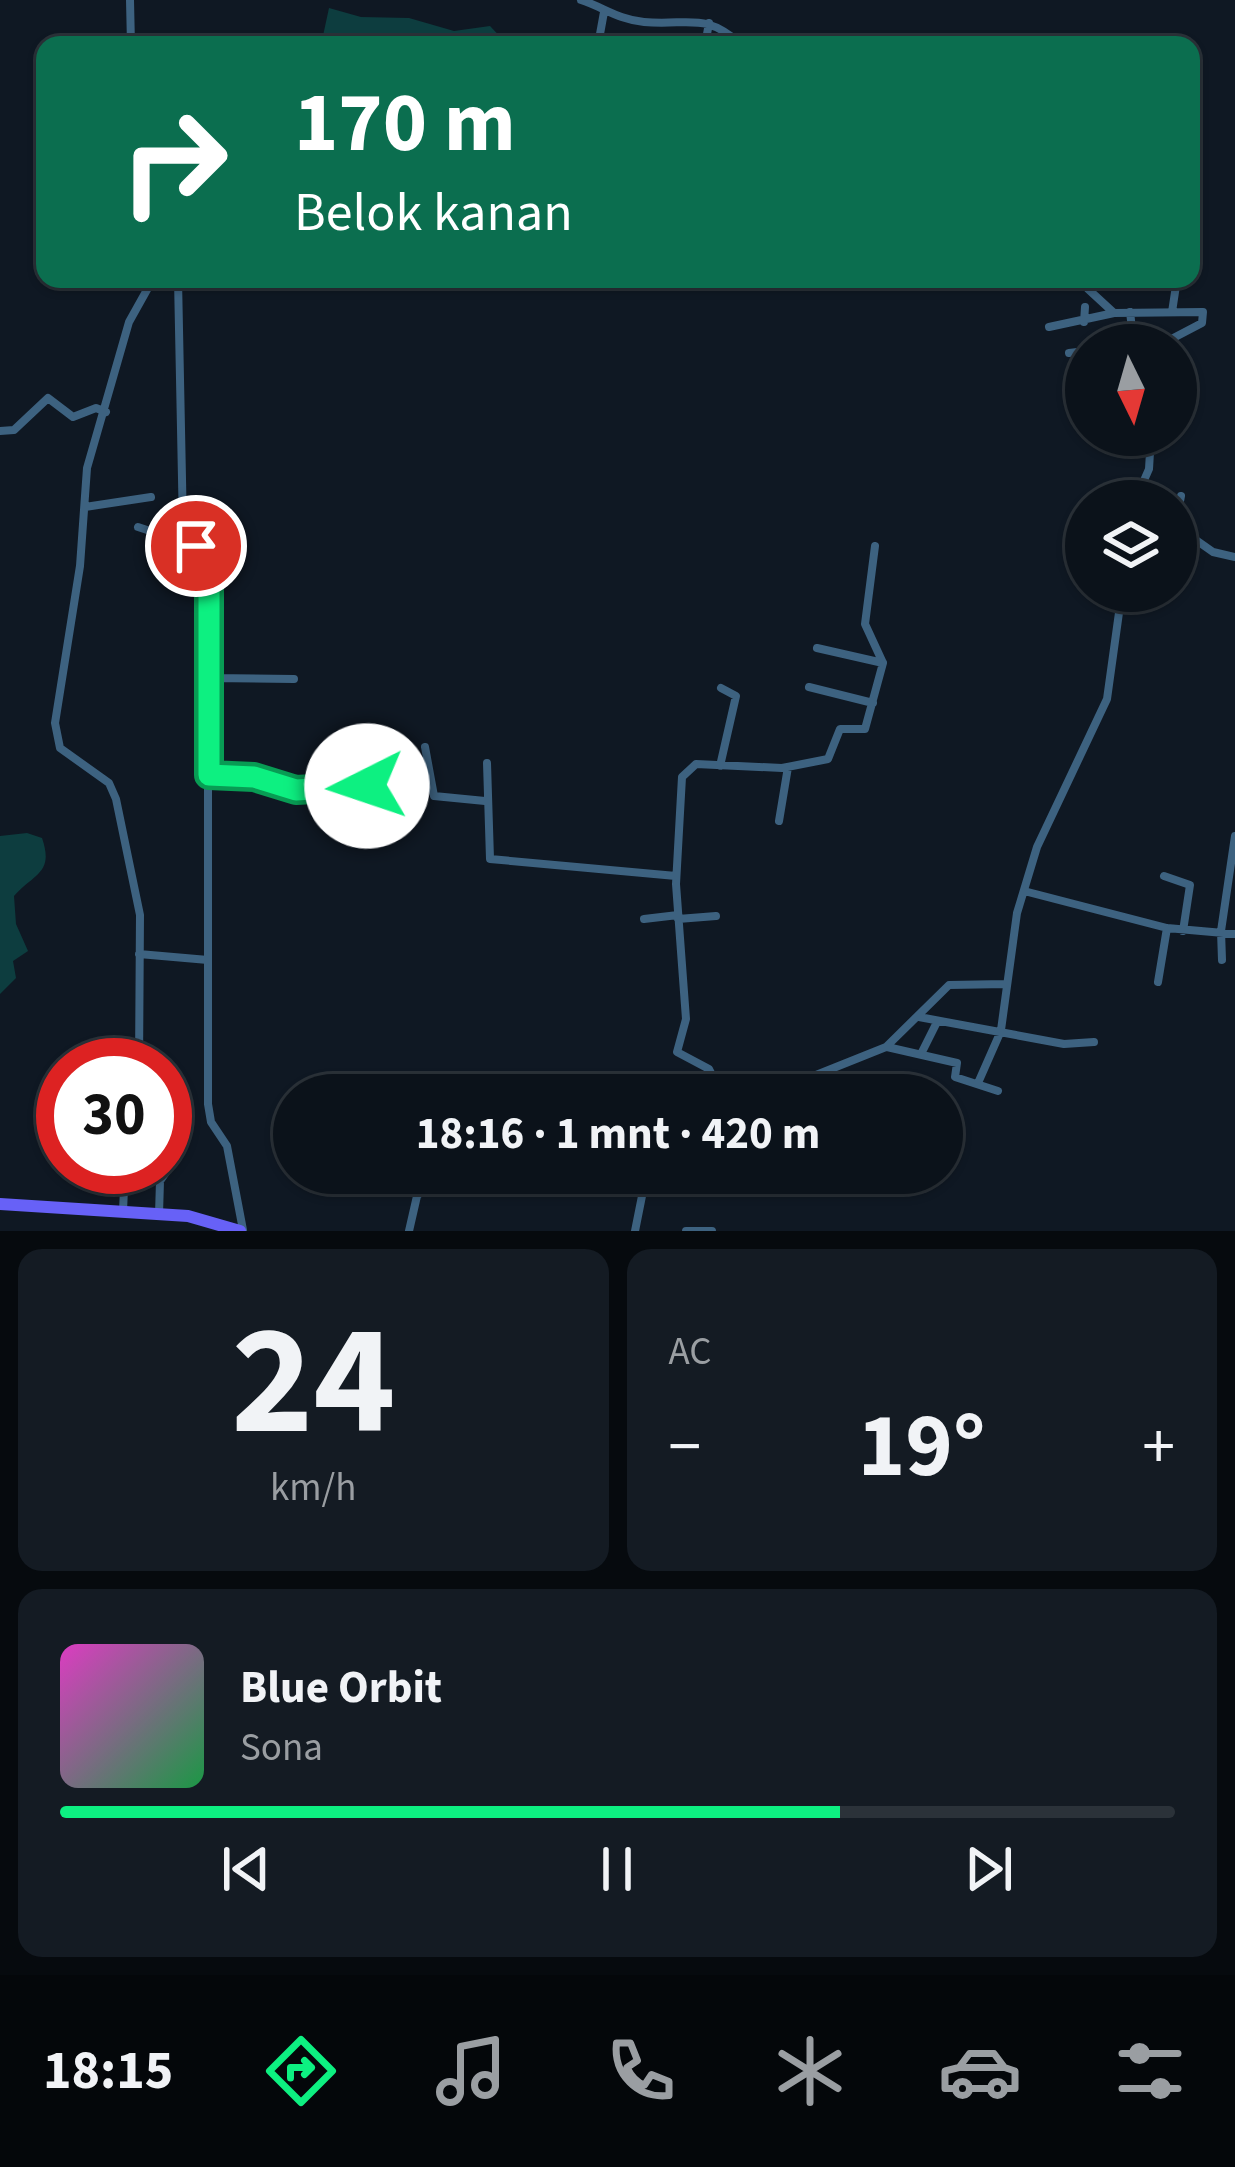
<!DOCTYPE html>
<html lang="id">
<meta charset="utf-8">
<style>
body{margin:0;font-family:"Source Sans 3",sans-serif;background:#141b23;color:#f1f3f6;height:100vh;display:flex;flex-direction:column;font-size:45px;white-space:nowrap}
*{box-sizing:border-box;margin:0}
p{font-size:39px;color:#9a9ea2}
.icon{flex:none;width:66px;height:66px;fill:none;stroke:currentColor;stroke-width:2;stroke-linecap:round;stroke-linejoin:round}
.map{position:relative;height:1231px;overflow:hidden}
.sheet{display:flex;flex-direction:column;gap:18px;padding:18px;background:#060a0e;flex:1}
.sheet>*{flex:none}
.hud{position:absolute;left:36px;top:36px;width:1164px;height:252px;border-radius:24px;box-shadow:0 3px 9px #0004,0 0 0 3px #2b3239;background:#0b6e4f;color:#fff;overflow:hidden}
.needle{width:78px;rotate:175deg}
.fabs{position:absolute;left:1065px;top:324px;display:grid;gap:24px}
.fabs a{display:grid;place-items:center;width:132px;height:132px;border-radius:50%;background:#0b121a;box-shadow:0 3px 9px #0004,0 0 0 3px #2b3239;font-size:60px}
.speed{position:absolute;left:36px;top:1038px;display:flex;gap:24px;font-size:60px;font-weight:700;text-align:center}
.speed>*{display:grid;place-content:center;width:156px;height:156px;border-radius:50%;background:#0b121a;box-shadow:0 3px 9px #0004,0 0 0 3px #2b3239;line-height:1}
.speed .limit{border:18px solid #d22;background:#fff;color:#111}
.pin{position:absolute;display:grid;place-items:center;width:102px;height:102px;color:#fff;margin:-51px;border:6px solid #fff;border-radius:50%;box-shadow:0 3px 12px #0007}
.me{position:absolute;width:132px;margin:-66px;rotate:266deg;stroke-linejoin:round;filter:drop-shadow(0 0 9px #0008)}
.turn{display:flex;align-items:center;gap:42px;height:252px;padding:0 60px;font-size:54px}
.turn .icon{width:156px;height:156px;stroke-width:2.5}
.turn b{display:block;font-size:84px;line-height:102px}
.big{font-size:90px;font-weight:700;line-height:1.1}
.sheet .widget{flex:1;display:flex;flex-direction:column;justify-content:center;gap:18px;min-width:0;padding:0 42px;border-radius:24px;background:#141b23}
.sheet .dial{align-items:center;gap:0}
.dial b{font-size:156px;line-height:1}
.song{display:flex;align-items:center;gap:36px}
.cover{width:144px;height:144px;border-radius:18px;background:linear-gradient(135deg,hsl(310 70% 55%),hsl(140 70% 35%))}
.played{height:12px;border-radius:6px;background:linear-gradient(90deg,#0df081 70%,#2b3239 70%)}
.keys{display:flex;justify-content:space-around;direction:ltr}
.heat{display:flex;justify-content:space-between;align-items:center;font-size:66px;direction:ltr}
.sheet .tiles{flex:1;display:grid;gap:18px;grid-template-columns:1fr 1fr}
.widget:last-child{grid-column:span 2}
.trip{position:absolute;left:273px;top:1074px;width:690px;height:120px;border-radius:60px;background:#0b121a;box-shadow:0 3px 9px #0004,0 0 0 3px #2b3239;font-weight:700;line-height:120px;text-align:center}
.dock{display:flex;height:192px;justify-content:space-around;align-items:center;background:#04070a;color:#9a9ea2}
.dock .icon{width:84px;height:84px}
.dock .on{color:#0df081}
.dock b{font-size:54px;color:#f1f3f6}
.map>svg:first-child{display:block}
</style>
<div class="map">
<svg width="1235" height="1231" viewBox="0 0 1235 1231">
<rect width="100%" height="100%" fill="#0f1823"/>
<path fill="#0d3d3f" d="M 329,8 L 361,17 L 409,18 L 454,31 L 490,26 L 508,45 L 321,45 Z
M 27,833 L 42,838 C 54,873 35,873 14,896 L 16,924 L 28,951 L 13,961 L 16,978 L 0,994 L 0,836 Z"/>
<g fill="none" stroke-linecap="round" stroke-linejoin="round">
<path stroke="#3d6280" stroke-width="8" d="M 130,0 L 131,45
M 581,0 C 603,7 619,20 644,22 C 689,26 704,11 742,45
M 598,45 L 604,12
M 705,45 L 709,23
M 178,279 L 184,578 L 188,589 L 209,598
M 1085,279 L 1088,289 L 1114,313 L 1203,312 L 1202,323 L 1160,345
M 1130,312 L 1134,345
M 1172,312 L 1177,279
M 1084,322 L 1085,307
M 1049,327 L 1114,313
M 1069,353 L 1086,351
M 0,431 L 14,430 L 48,398 L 73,417 L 96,408 L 106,412
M 1142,501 L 1138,494 L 1149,469 L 1151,435
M 85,507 L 151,497
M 1176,522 L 1181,496
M 1176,526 L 1213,552 L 1235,557
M 138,527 L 208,550
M 223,539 L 208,550 L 208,1104 L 211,1122 L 227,1146 L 243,1230
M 817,648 L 883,663
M 209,678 L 294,679
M 809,687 L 873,703
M 425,747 L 434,796 L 485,801
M 365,751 L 376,786
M 487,763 L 490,859 L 676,876
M 720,766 L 736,696 L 721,688
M 210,775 L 255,777 L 296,790 L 429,783
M 779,821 L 788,767
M 1164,876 L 1190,885 L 1183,931
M 1024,891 L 1167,928 L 1235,934
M 644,919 L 678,915
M 678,919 L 716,916
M 139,954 L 208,960
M 1222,960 L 1221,931 L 1235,836
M 1158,982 L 1167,928
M 919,1017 L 1064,1044 L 1094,1042
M 1001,1030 L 1017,913 L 1037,847 L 1107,699 L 1122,591
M 99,1045 L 95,1063 L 112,1065
M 887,1047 L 957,1063 L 955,1077 L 998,1091
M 921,1054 L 937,1022
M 139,1065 L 140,915 L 116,799 L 109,783 L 60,748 L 55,723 L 80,566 L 87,468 L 129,322 L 153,279
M 978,1083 L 1000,1033
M 722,1095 L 709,1069 L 677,1052 L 686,1019 L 676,884 L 682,777 L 696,764 L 782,768 L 828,759 L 840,729 L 865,729 L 883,663 L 865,624 L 875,546
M 766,1095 L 886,1047 L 949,985 L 1006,984
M 123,1211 L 125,1167
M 159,1214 L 160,1181 L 172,1164
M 409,1231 L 417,1196 L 440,1173
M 635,1231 L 645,1181 L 653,1173
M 686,1231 L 712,1231"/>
<path stroke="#6761f7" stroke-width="12" d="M 0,1204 L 188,1216 L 240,1231"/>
</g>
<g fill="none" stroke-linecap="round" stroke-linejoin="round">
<defs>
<path id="route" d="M 196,546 L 208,550 L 209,564 L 209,775 L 254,777 L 296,790 L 367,786"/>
</defs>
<use href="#route" stroke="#089c54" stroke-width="30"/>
<use href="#route" stroke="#0df081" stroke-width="21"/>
</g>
</svg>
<div class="fabs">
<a><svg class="needle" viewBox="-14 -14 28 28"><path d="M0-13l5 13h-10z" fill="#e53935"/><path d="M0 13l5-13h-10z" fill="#9a9ea2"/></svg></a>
<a><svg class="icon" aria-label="layers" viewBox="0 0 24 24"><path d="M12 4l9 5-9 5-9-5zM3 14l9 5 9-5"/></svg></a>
</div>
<div class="speed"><div class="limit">30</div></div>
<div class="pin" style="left:196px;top:546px;background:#d93025"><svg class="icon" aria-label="arrive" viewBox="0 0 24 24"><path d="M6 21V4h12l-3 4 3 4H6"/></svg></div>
<svg class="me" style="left:367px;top:786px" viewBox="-20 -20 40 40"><circle r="19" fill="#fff"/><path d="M0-13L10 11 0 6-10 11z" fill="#0df081"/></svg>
<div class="trip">18:16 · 1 mnt · 420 m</div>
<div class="hud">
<div class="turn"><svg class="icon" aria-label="right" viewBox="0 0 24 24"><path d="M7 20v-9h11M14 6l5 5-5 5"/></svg><div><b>170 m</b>Belok kanan</div></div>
</div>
</div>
<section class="sheet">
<div class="tiles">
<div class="widget dial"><b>24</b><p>km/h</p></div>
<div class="widget"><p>AC</p>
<div class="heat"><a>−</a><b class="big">19°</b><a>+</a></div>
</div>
<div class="widget">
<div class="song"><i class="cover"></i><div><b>Blue Orbit</b><p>Sona</p></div></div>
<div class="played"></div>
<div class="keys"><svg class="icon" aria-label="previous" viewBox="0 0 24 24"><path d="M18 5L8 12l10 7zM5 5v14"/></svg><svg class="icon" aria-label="pause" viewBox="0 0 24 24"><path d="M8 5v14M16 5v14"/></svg><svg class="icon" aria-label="next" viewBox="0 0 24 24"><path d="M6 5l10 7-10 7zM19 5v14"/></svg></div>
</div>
</div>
</section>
<nav class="dock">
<b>18:15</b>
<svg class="icon on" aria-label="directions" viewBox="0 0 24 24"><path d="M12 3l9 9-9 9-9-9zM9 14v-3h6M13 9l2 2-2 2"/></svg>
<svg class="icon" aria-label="music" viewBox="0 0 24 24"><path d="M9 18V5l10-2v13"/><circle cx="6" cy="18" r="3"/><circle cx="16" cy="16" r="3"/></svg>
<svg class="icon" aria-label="phone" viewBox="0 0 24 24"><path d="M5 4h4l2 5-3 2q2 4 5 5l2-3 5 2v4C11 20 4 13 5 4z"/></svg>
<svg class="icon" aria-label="climate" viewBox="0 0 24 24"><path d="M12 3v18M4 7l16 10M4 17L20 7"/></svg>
<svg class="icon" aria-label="car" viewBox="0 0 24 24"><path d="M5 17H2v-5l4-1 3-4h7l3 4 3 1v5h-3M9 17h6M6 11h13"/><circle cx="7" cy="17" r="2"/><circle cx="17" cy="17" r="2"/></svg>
<svg class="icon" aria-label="filters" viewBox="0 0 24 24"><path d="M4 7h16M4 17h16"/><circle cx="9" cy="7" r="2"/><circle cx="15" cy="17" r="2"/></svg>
</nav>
